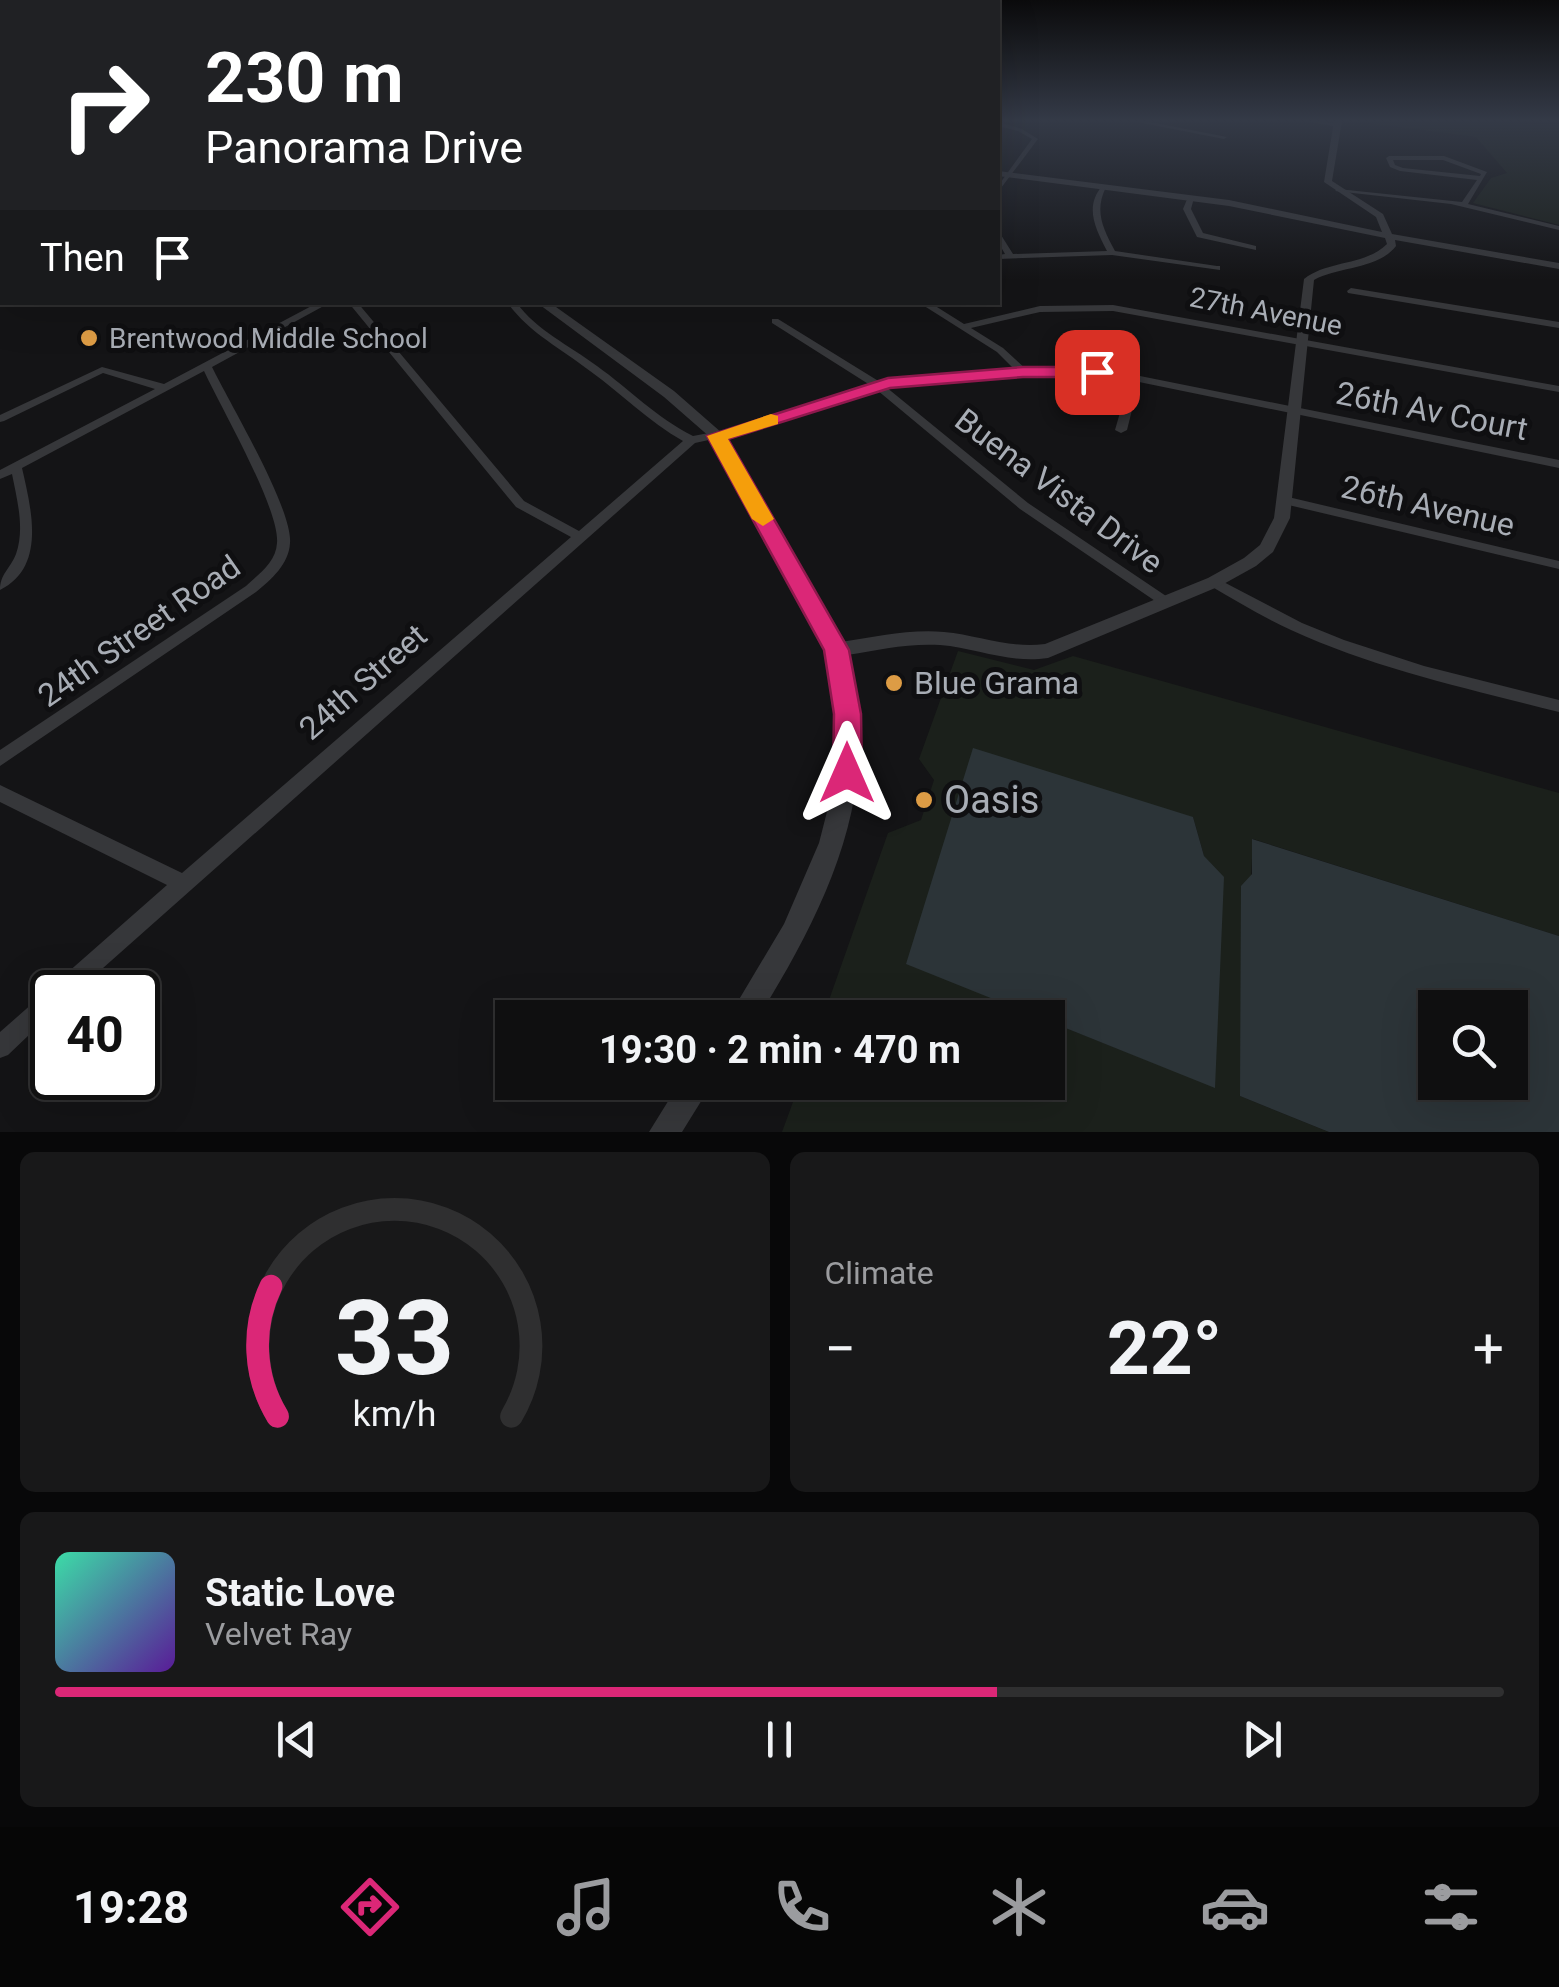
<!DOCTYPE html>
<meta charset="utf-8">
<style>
body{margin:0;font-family:Roboto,sans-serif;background:#181819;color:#f1f3f6;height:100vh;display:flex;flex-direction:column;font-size:38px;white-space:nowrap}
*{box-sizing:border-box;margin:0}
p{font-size:32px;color:#9b9c9f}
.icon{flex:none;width:55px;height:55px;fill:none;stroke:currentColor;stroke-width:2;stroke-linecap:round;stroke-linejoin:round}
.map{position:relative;height:1132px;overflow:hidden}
.details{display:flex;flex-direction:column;gap:20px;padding:20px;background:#080809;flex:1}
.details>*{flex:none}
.top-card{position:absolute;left:0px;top:0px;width:1000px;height:305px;box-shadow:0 10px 40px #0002,0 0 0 2px #2f2f30;background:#202124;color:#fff;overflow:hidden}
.fabs{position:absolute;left:1418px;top:990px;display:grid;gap:20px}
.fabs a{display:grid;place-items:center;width:110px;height:110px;border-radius:0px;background:#0f0f10;box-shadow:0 10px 40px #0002,0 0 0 2px #2f2f30;font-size:50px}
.speed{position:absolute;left:30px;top:970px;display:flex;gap:20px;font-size:50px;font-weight:700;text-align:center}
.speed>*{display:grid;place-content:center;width:130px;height:130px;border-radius:50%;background:#0f0f10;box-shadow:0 10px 40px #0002,0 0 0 2px #2f2f30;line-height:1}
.speed .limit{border:5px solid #111;border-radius:15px;background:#fff;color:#111}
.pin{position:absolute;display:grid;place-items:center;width:85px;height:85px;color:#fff;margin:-42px;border-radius:20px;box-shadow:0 5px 15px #0006}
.me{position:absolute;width:110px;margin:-55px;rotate:0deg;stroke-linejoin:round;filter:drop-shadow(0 0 8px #0008)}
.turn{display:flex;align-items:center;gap:35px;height:210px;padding:0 40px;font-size:45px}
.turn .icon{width:130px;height:130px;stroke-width:2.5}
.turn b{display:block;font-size:70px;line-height:85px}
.then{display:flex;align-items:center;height:95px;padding:0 40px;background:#0003;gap:20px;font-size:38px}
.big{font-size:75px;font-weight:700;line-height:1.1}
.details .tile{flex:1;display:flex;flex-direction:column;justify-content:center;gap:15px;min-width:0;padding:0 35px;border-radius:15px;background:#181819}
.details .dial{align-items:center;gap:0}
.dial svg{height:260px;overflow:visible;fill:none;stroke:#2f2f30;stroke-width:7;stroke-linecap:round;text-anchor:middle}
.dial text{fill:#f1f3f6;stroke:none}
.song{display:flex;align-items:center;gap:30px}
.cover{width:120px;height:120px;border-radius:15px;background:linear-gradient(135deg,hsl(160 70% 55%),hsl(270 70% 35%))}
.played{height:10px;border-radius:5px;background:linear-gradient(90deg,#db2777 65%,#2f2f30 65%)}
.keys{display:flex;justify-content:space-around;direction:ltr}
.heat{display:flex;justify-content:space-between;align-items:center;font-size:55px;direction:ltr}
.details .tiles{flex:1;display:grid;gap:20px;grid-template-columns:1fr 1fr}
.tile:last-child{grid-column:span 2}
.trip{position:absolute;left:495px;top:1000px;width:570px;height:100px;border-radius:0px;background:#0f0f10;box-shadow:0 10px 40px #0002,0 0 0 2px #2f2f30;font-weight:700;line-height:100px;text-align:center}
.menu{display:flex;height:160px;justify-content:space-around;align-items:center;background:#060606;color:#9b9c9f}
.menu .icon{width:70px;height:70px}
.menu .selected{color:#db2777}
.menu b{font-size:45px;color:#f1f3f6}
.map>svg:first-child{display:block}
</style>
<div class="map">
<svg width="1559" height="1132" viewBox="0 0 1559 1132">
<rect width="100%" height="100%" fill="#141416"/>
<path fill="#1b201b" d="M 1353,121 L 1559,124 L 1559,225 L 1473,203 L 1491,178 L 1507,173 L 1476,137 Z
M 958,651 L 1034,670 L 1073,656 L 1559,793 L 1559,936 L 1253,839 L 1240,1096 L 1329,1132 L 782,1132 L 800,1083 L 1048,1082 L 1048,1021 L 1215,1087 L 1204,856 L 1193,817 L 906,963 L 1040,1017 L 823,1017 L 888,833 L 921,820 L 934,780 L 919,759 Z"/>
<path fill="#2c3438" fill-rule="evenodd" d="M 973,748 L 1193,817 L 1204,856 L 1224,877 L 1215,1088 L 906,964 Z
M 1252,839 L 1559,936 L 1559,1132 L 1329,1132 L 1240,1096 L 1241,886 L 1252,874 ZM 1435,1008 L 1510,1008 L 1510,1082 L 1435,1082 Z"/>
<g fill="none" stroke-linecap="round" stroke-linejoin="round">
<path fill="#36373a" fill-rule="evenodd" d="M 0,121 L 2,121 L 2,125 L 0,125 Z
M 1132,121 L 1145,121 L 1227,137 L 1224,139 Z
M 1305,121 L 1322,121 L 1341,125 L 1338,127 Z
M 998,122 L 1022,129 L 1038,139 L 998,192 L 998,186 L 1032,139 L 1018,131 L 998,126 Z
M 1389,156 L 1444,156 L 1487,172 L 1468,204 L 1559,226 L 1559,230 L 1451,204 L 1335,191 L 1338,189 L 1462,202 L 1477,180 L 1400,171 L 1390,167 L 1386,158 ZM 1393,160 L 1443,160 L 1481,174 L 1480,176 L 1403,168 L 1395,165 Z
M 1103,185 L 1106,187 C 1094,211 1103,229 1115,251 L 1217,266 L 1220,266 L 1220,270 L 1112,255 L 998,259 L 998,255 L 1005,254 L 998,242 L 998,235 L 1001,235 L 1013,254 L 1107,251 C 1095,228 1084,206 1103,185 Z
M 1188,197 L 1194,198 L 1191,209 L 1203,233 L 1256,246 L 1256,250 L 1197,237 L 1183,209 Z
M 1351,288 L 1559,322 L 1559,328 L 1348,293 L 1347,291 Z
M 319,302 L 331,302 L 212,367 C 229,402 293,509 290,543 C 289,564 271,580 256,592 L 0,766 L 0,750 L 246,586 C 259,574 276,562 277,543 C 280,509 220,406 204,371 L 22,468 C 31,508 47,567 0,590 C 0,574 10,569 16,554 C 25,528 17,500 12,474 L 0,479 L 0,470 L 155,389 L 103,373 L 4,421 L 0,422 L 0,415 L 102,367 L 164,384 Z
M 348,302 L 357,302 L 524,501 L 579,531 L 683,441 C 649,422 622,394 590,371 C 561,348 529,333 507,302 L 516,302 C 537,331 569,345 597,366 C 629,389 657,418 693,436 L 730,429 L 870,385 L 772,323 L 772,319 L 778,319 L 880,382 L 1016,371 L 997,352 L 918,302 L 929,302 L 964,324 L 1040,306 L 1113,305 L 1559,386 L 1559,392 L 1113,311 L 1040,312 L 971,328 L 1003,348 L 1027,370 L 1055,368 L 1135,375 L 1559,460 L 1559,468 L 1139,382 L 1127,430 L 1121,433 L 1115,430 L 1129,381 L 1055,374 L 886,387 L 1028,503 L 1169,598 L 1171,602 L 1169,606 L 1164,607 L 1020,509 L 877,390 L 736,434 L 695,443 L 76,992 L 52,992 L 52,1013 L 8,1055 L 0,1058 L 0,1032 L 167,885 L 0,802 L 0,785 L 182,873 L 571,537 L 516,507 Z
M 1284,496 L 1559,561 L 1559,569 L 1280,503 L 1278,500 Z
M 1214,577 L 1302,623 L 1344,640 L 1424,666 L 1559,700 L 1559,712 C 1469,689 1376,669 1291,630 C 1263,617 1236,601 1209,585 L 1207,582 Z"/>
<path fill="#36373a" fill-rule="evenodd" d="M 1334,121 L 1342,121 L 1332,181 L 1383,214 L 1392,234 L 1559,263 L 1559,269 L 1395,240 L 1396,246 C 1377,270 1339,266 1314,280 L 1290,518 L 1273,552 L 1256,566 L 1220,586 L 1048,658 C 1010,664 977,648 940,645 C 909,643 877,650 847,655 C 853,686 859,715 859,747 C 858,844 808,937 758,1018 L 728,1018 L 784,924 L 819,843 L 831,796 L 837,749 L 836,700 L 826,650 L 711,438 L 664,397 L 536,302 L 549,302 L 674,391 L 722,433 L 841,642 C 875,637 909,629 944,632 C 978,635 1010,649 1045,644 L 1208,578 L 1244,558 L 1260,545 L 1274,518 L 1304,279 C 1328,260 1365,266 1387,244 L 1385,238 L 1229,206 L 998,176 L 998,171 L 1229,200 L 1382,232 L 1376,217 L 1324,182 Z
M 0,133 L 2,133 L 2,138 L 0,138 Z
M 680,1082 L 713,1082 L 682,1132 L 649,1132 Z"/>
<path stroke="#5a5c62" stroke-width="22" d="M 0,173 L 2,172"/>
</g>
<linearGradient id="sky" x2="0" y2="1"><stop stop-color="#0b0b0c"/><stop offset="0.43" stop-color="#343a47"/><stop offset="1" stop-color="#343a47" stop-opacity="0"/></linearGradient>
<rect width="1559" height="280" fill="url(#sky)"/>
<path fill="#db2777" stroke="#8e194d" stroke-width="2.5" d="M 1023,367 L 1097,367 L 1105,372 L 1097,377 L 1023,377 L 890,388 L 728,439 L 849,650 L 861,714 L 862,773 L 857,781 L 847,785 L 837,781 L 833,773 L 834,714 L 824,650 L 707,436 L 888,378 Z"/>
<path fill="#f59e0b" d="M 771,414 L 778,416 L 778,424 L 728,439 L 774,519 L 763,526 L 752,519 L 707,436 Z"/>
<g fill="#dd9c45" stroke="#0f0f11" stroke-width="4">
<circle cx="89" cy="338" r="10"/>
<circle cx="894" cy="683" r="10"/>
<circle cx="924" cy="800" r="10"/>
</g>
<g text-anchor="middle" stroke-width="10" stroke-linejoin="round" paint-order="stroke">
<g font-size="28" fill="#a8adb5" stroke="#0f0f11">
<text transform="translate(1266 311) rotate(11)" y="10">27th Avenue</text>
</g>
<g font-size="28" fill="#a8adb5" stroke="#0f0f11" text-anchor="start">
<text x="109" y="348">Brentwood Middle School</text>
</g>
<g font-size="32" fill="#a8adb5" stroke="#0f0f11">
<text transform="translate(1432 411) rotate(11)" y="11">26th Av Court</text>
<text transform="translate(1059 491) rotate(37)" y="11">Buena Vista Drive</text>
<text transform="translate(1428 506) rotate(13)" y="11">26th Avenue</text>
<text transform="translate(139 631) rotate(-35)" y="11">24th Street Road</text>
<text transform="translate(363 682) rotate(-41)" y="11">24th Street</text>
</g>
<g font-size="32" fill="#a8adb5" stroke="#0f0f11" text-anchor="start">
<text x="914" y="694">Blue Grama</text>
</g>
<g font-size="38" fill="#a8adb5" stroke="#0f0f11" text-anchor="start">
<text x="944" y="813">Oasis</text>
</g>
</g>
</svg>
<div class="fabs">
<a><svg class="icon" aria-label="search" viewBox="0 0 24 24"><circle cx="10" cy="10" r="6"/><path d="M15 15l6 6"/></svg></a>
</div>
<div class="speed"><div class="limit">40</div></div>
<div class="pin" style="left:1097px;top:372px;background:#d93025"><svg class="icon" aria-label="arrive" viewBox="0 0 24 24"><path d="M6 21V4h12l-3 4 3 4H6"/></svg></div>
<svg class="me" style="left:847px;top:773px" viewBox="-20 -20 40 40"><path d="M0-17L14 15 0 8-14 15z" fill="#db2777" stroke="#fff" stroke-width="4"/></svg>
<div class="trip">19:30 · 2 min · 470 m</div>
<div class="top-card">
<div class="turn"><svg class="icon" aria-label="right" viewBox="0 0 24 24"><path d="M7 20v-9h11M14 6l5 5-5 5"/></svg><div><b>230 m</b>Panorama Drive</div></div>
<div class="then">Then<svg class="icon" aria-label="arrive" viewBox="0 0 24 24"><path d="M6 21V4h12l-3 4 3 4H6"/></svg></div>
</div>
</div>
<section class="details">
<div class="tiles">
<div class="tile dial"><svg viewBox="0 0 100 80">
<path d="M14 69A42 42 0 1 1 86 69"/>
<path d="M14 69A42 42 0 0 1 12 29" stroke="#db2777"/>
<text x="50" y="56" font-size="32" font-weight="700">33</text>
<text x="50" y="72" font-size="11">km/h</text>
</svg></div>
<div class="tile"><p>Climate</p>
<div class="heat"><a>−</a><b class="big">22°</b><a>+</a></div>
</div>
<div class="tile">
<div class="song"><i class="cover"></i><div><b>Static Love</b><p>Velvet Ray</p></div></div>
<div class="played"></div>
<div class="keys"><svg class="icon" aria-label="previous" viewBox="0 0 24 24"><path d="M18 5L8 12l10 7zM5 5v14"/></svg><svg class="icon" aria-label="pause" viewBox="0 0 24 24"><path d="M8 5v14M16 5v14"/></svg><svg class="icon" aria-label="next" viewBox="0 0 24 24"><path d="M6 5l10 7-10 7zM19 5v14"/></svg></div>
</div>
</div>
</section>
<nav class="menu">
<b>19:28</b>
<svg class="icon selected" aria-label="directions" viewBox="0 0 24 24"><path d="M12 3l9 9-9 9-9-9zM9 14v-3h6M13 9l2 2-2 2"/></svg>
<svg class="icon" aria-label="music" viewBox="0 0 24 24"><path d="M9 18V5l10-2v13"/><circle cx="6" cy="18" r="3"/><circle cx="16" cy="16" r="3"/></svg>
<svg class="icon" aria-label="phone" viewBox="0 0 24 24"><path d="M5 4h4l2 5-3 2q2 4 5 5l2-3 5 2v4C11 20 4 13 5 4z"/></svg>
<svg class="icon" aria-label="climate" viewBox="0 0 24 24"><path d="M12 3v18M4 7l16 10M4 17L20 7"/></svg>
<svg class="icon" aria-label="car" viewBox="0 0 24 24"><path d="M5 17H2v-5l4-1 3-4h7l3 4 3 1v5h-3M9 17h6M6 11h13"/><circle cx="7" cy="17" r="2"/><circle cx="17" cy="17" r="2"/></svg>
<svg class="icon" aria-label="filters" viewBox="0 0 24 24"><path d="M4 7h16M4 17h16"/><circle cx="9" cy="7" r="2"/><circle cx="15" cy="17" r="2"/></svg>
</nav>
